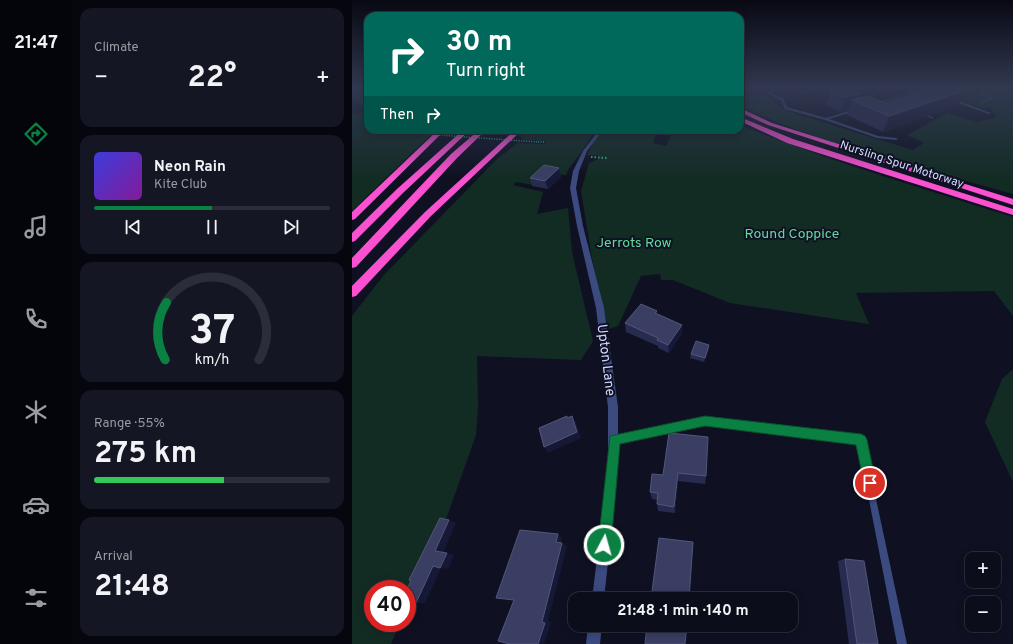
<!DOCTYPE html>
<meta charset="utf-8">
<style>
body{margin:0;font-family:Overpass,sans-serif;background:#141623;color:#f1f3f6;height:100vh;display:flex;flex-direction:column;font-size:15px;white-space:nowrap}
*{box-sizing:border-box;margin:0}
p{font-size:13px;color:#9a9ca2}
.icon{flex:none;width:22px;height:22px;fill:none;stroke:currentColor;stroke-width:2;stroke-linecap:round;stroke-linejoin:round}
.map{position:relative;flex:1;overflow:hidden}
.sheet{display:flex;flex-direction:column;gap:8px;padding:8px;background:#06070e;width:280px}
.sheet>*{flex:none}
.banner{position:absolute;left:12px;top:12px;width:380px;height:122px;border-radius:12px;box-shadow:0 2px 10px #0003,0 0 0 1px #2b2d39;background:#00695c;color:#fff;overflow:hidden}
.fabs{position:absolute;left:613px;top:552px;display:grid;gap:8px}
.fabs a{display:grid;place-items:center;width:36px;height:36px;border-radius:8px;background:#0b0d1a;box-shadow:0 2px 10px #0003,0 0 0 1px #2b2d39;font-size:20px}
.speed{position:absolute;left:12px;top:580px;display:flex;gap:8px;font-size:20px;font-weight:700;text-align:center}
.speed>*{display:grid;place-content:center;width:52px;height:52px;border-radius:50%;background:#0b0d1a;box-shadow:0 2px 10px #0003,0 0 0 1px #2b2d39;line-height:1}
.speed .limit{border:6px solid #d22;background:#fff;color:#111}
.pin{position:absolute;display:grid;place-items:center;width:34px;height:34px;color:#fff;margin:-17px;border:2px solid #fff;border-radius:50%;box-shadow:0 1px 4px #0007}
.me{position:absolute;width:44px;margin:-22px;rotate:6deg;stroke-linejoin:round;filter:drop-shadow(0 0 3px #0008)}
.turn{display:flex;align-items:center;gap:14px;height:84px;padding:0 16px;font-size:18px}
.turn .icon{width:52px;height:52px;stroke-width:2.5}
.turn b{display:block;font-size:28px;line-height:34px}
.then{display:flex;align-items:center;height:38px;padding:0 16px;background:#0003;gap:8px;font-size:15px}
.big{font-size:30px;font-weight:700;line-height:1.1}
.sheet .widget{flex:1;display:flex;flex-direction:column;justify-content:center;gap:6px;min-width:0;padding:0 14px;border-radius:12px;background:#141623}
.sheet .dial{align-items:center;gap:0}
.dial svg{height:104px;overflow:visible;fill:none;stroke:#2b2d39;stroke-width:7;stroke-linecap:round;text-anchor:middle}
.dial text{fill:#f1f3f6;stroke:none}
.song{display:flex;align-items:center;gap:12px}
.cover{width:48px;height:48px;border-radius:6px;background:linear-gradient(135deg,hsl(240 70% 55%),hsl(290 70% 35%))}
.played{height:4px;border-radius:2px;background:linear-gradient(90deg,#0b8043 50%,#2b2d39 50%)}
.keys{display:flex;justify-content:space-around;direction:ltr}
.heat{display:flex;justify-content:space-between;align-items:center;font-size:22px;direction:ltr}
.charge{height:6px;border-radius:3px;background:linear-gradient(90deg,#34c759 55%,#2b2d39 0)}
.trip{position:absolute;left:216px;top:592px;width:230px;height:40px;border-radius:12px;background:#0b0d1a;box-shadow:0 2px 10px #0003,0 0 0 1px #2b2d39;font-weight:700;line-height:40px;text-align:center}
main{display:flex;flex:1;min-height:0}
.dock{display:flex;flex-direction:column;width:72px;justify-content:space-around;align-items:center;background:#04050a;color:#9a9ca2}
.dock .icon{width:28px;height:28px}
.dock .active{color:#0b8043}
.dock b{font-size:18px;color:#f1f3f6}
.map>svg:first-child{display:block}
</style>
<main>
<nav class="dock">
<b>21:47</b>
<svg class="icon active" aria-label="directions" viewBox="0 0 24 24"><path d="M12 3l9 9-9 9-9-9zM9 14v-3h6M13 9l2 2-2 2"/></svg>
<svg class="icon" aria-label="music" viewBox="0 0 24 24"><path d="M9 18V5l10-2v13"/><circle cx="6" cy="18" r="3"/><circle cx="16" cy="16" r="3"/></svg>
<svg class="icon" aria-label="phone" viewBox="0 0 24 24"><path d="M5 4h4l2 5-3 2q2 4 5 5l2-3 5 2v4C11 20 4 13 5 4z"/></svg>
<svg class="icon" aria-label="climate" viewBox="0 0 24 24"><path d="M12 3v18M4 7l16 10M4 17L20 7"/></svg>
<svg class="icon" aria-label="car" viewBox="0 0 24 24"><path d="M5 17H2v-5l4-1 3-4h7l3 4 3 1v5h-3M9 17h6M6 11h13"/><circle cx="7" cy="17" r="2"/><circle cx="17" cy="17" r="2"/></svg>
<svg class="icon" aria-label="filters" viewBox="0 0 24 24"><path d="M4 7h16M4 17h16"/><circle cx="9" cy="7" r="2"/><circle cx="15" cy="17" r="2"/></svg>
</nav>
<section class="sheet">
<div class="widget"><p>Climate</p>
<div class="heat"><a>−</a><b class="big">22°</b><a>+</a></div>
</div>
<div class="widget">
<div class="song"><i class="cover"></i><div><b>Neon Rain</b><p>Kite Club</p></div></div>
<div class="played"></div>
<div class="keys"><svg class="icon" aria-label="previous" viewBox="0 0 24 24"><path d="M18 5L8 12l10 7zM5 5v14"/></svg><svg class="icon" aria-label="pause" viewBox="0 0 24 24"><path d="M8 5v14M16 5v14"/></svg><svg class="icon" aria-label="next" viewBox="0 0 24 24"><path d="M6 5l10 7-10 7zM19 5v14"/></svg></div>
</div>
<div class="widget dial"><svg viewBox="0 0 100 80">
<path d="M14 69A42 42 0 1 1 86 69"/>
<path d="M14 69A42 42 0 0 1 15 25" stroke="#0b8043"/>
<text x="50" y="56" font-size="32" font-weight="700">37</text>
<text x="50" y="72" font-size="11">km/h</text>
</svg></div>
<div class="widget"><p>Range · 55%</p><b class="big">275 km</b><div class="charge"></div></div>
<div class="widget"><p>Arrival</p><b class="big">21:48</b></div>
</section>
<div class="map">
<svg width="661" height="644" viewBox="0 0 661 644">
<rect width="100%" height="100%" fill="#0f1123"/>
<path fill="#122c24" d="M 388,88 L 400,88 L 394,91 L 402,97 L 417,97 L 427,106 L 450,116 L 561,150 L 572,143 L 555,135 L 596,113 L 625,122 L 645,117 L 640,111 L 642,109 L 636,107 L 632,108 L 576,89 L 644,88 L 654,91 L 656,88 L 661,88 L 661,194 C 570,168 472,147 388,105 Z
M 16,89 L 16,109 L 0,99 L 0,94 Z
M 16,111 L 16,130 L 84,130 L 0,211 L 0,115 Z
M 388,125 C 477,161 569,188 661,217 L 661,316 L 642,291 L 504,293 L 517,324 L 378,303 L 321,280 L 309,280 L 308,274 L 289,276 L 266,326 L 256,329 L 240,259 L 229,191 L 237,163 L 247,159 L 248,156 L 235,155 L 244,138 L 252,130 L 305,130 L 301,143 L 314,146 L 319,135 L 319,130 L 388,130 Z
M 177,130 L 244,130 C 237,139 232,150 224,159 C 220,165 216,168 214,175 L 194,173 L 181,185 L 164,182 L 161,185 L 191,192 L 185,214 L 216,208 L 220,252 L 241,341 L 229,360 L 125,356 L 126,406 L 124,435 L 93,522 L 55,607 L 55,589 L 21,589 L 21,623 L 48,623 L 39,644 L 0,644 L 0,316 L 31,276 L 145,159 L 166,143 L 192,144 L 194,141 L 172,140 L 168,137 Z
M 661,369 L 661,482 L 633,422 L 650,379 Z"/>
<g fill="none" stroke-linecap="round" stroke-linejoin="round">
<path stroke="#0b2c3f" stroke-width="2" d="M 661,103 L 652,116 L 661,121
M 0,136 L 8,124 L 16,120"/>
<path stroke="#33b187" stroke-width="1.5" stroke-dasharray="1 1.5" stroke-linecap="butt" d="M 610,88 L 615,89
M 629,89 L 633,88
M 469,91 L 482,88
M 515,92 L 523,95
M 629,94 L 640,98
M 630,102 L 641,98
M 572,115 L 581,118
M 186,142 L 193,142"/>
<path stroke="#33b187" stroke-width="2" stroke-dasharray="1.5 2" stroke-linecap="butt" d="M 239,157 L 255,158"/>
<path fill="#3b4b80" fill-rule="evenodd" d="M 420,88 L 422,88 L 419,94 L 431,98 L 435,107 L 474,118 L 503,109 L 503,111 L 477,119 L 526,136 L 544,138 L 546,139 L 544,140 L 525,138 L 473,120 L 433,109 L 429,100 L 416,94 Z
M 458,88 L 460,88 L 463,89 L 450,94 L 448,93 L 459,89 Z
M 570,88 L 572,88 L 525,104 L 523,103 Z
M 600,99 L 602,99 L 639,113 L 637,114 L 600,101 Z
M 353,418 L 511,438 L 555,644 L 545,644 L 506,443 L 353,424 L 262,443 L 260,442 L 259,440 L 260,438 L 262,437 Z"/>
<path fill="#3b4b80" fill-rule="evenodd" d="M 13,88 L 16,88 L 16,89 L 0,93 L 0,91 Z"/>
<path fill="#3b4b80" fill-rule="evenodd" d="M 247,130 L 251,130 L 235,151 L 227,171 L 224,188 L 231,226 L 252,308 L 266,407 L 266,469 L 252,599 L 240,599 L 256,469 L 256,407 L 244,308 L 225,226 L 218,188 L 221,171 L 231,151 Z
M 236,625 L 250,625 L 248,644 L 234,644 Z"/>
<path fill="#f951cf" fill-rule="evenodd" d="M 388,108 L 420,123 L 461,136 L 661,199 L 661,205 L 416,125 L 388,112 Z
M 388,117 L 441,139 L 661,209 L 661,215 L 435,143 L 388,121 Z
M 86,130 L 93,130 L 3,219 L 0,220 L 0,212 Z
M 111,130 L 118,130 L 51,193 L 3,241 L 0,242 L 0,233 L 45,189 Z
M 127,130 L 134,130 L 105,158 L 4,267 L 0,268 L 0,258 L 99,154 Z
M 163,130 L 170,130 L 79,216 L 4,296 L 0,297 L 0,286 L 73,212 Z"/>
<path stroke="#33b187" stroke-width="1.5" stroke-dasharray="1 1.5" stroke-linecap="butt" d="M 57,133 L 186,142"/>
</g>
<path fill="#282b50" d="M 478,91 L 508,93 L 506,98 L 533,103 L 606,105 L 531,132 L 495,115 L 497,109 L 488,112 L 474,105 Z
M 207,168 L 209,177 L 196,189 L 180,186 L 178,178 Z
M 305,311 L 305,314 L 330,325 L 330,333 L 317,353 L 306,348 L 306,346 L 274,332 L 273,323 Z
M 357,345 L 357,349 L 352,362 L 338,358 L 339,354 Z
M 317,433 L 354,476 L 353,484 L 326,481 L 323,513 L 306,511 L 305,504 L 305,500 L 300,499 L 298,492 L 311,475 Z
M 493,559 L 526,644 L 497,644 L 486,561 Z"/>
<path fill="#161936" d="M 614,90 L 606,105 L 531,132 L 537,116 Z
M 508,93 L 505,102 L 500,100 L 497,109 L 488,112 L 493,97 Z
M 207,168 L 209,177 L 196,189 L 193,181 Z
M 330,325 L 330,333 L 317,353 L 316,345 Z
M 357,345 L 357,349 L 352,362 L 353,358 Z
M 220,416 L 224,423 L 229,438 L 196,453 L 192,447 Z
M 326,473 L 326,481 L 323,513 L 322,507 Z
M 97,520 L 104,523 L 91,553 L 83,551 Z
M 206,534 L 210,538 L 209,545 L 204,542 Z
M 210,543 L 215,546 L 196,621 L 199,622 L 192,644 L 186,644 L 190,622 Z
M 95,553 L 102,555 L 96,569 L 89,568 L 73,603 L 64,603 L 81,566 Z"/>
<path fill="#3a3e63" stroke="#52567b" d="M 480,88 L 495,88 L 508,93 L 493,97 L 478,91 Z
M 580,88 L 606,88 L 614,90 L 537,116 L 500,100 L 515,96 L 533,103 Z
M 192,165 L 207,168 L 193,181 L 178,178 Z
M 289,304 L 305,311 L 303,313 L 330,325 L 316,345 L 305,340 L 306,338 L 273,323 Z
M 344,341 L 357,345 L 353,358 L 339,354 Z
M 215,416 L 215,418 L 220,416 L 225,432 L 192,447 L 187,428 Z
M 317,433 L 356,437 L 354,476 L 326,473 L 322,507 L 305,504 L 306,493 L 298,492 L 300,474 L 311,475 Z
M 88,518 L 97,520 L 83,551 L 95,553 L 88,568 L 81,566 L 64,603 L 55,601 L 55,589 L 59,581 L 57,580 Z
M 168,530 L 206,534 L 204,542 L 210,543 L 190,622 L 193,623 L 186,644 L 158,644 L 146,641 L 162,600 L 144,598 Z
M 307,538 L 341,542 L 337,599 L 299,599 Z
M 493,559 L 512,561 L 526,644 L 505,644 Z
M 295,625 L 335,625 L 333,644 L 293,644 Z"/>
<linearGradient id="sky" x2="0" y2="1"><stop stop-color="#080913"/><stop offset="0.49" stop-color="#313850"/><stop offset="1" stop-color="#313850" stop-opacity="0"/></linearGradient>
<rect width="661" height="178" fill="url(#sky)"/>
<path fill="#0b8043" stroke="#07532c" d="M 353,416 L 509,434 L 513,436 L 515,440 L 524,483 L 522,488 L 518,490 L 513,488 L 504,445 L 353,426 L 268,444 L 259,545 L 257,549 L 252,551 L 248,549 L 246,545 L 258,436 Z"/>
<g text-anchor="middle" stroke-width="4" stroke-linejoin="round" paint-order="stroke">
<g font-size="12" fill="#d2d8fe" stroke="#0f1123">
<text transform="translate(550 164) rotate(18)" y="4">Nursling Spur Motorway</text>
</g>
<g font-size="14" fill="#60db9b" stroke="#0f1123">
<text x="440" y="238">Round Coppice</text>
<text x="282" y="247">Jerrots Row</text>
</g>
<g font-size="14" fill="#d2d8fe" stroke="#0f1123">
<text transform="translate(255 360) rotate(83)" y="5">Upton Lane</text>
</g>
</g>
</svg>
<div class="fabs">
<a>+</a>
<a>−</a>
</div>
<div class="speed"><div class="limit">40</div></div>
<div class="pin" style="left:518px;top:483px;background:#d93025"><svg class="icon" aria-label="arrive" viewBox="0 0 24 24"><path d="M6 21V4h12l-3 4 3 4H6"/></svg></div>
<svg class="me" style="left:252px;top:545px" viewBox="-20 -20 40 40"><circle r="17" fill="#0b8043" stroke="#fff" stroke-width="3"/><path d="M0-11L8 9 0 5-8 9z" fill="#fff"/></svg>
<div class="trip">21:48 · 1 min · 140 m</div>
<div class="banner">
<div class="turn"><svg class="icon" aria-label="right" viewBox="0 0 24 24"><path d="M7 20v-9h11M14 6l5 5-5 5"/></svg><div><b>30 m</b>Turn right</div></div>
<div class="then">Then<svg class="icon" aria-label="right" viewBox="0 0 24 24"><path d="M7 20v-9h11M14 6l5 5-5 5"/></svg></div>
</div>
</div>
</main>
